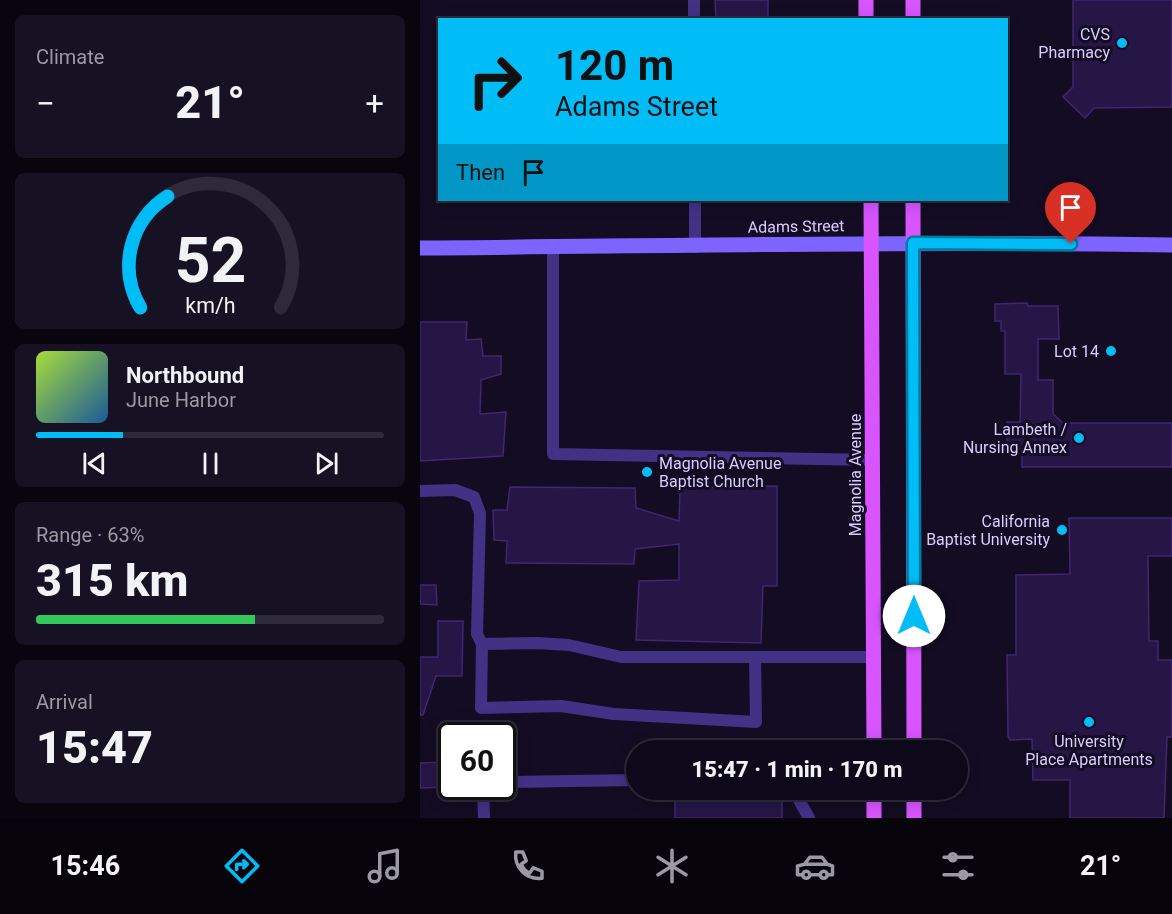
<!DOCTYPE html>
<meta charset="utf-8">
<style>
body{margin:0;font-family:Roboto,sans-serif;background:#171223;color:#f1f3f6;height:100vh;display:flex;flex-direction:column;font-size:22px;white-space:nowrap}
*{box-sizing:border-box;margin:0}
p{font-size:20px;color:#9b9aa2}
.icon{flex:none;width:33px;height:33px;fill:none;stroke:currentColor;stroke-width:2;stroke-linecap:round;stroke-linejoin:round}
.map{position:relative;flex:1;overflow:hidden}
.drawer{display:flex;flex-direction:column;gap:15px;padding:15px;background:#08050e;width:420px}
.drawer>*{flex:none}
.top-card{position:absolute;left:18px;top:18px;width:570px;height:183px;border-radius:0px;box-shadow:0 3px 15px #0003,0 0 0 2px #2e2a39;background:#00bdf8;color:#111;overflow:hidden}
.speed{position:absolute;left:18px;top:722px;display:flex;gap:12px;font-size:30px;font-weight:700;text-align:center}
.speed>*{display:grid;place-content:center;width:78px;height:78px;border-radius:50%;background:#0e091a;box-shadow:0 3px 15px #0003,0 0 0 2px #2e2a39;line-height:1}
.speed .limit{border:3px solid #111;border-radius:9px;background:#fff;color:#111}
.pin{position:absolute;display:grid;place-items:center;width:51px;height:51px;color:#fff;margin:-62px -26px;border-radius:50% 50% 50% 0;rotate:-45deg;box-shadow:0 0 6px #0007}
.pin .icon{rotate:45deg}
.me{position:absolute;width:66px;margin:-33px;rotate:0deg;stroke-linejoin:round;filter:drop-shadow(0 0 4px #0008)}
.turn{display:flex;align-items:center;gap:21px;height:126px;padding:0 18px;font-size:27px}
.turn .icon{width:78px;height:78px;stroke-width:2.5}
.turn b{display:block;font-size:42px;line-height:51px}
.then{display:flex;align-items:center;height:57px;padding:0 18px;background:#0003;gap:12px;font-size:22px}
.big{font-size:45px;font-weight:800;line-height:1.1}
.drawer .card{flex:1;display:flex;flex-direction:column;justify-content:center;gap:9px;min-width:0;padding:0 21px;border-radius:9px;background:#171223}
.drawer .dial{align-items:center;gap:0}
.dial svg{height:156px;overflow:visible;fill:none;stroke:#2e2a39;stroke-width:7;stroke-linecap:round;text-anchor:middle}
.dial text{fill:#f1f3f6;stroke:none}
.song{display:flex;align-items:center;gap:18px}
.cover{width:72px;height:72px;border-radius:9px;background:linear-gradient(135deg,hsl(80 70% 55%),hsl(210 70% 35%))}
.played{height:6px;border-radius:3px;background:linear-gradient(90deg,#00bdf8 25%,#2e2a39 25%)}
.keys{display:flex;justify-content:space-around;direction:ltr}
.heat{display:flex;justify-content:space-between;align-items:center;font-size:33px;direction:ltr}
.charge{height:9px;border-radius:4px;background:linear-gradient(90deg,#34c759 63%,#2e2a39 0)}
.trip{position:absolute;left:206px;top:740px;width:342px;height:60px;border-radius:30px;background:#0e091a;box-shadow:0 3px 15px #0003,0 0 0 2px #2e2a39;font-weight:800;line-height:60px;text-align:center}
.menu{display:flex;height:96px;justify-content:space-around;align-items:center;background:#06040a;color:#9b9aa2}
.menu .icon{width:42px;height:42px}
.menu .selected{color:#00bdf8}
.menu b{font-size:27px;color:#f1f3f6}
main{display:flex;flex:1;min-height:0}
.map>svg:first-child{display:block}
</style>
<main>
<section class="drawer">
<div class="card"><p>Climate</p>
<div class="heat"><a>−</a><b class="big">21°</b><a>+</a></div>
</div>
<div class="card dial"><svg viewBox="0 0 100 80">
<path d="M14 69A42 42 0 1 1 86 69"/>
<path d="M14 69A42 42 0 0 1 28 12" stroke="#00bdf8"/>
<text x="50" y="56" font-size="32" font-weight="700">52</text>
<text x="50" y="72" font-size="11">km/h</text>
</svg></div>
<div class="card">
<div class="song"><i class="cover"></i><div><b>Northbound</b><p>June Harbor</p></div></div>
<div class="played"></div>
<div class="keys"><svg class="icon" aria-label="previous" viewBox="0 0 24 24"><path d="M18 5L8 12l10 7zM5 5v14"/></svg><svg class="icon" aria-label="pause" viewBox="0 0 24 24"><path d="M8 5v14M16 5v14"/></svg><svg class="icon" aria-label="next" viewBox="0 0 24 24"><path d="M6 5l10 7-10 7zM19 5v14"/></svg></div>
</div>
<div class="card"><p>Range · 63%</p><b class="big">315 km</b><div class="charge"></div></div>
<div class="card"><p>Arrival</p><b class="big">15:47</b></div>
</section>
<div class="map">
<svg width="752" height="818" viewBox="0 0 752 818">
<rect width="100%" height="100%" fill="#130c23"/>
<path fill="#261645" stroke="#402673" stroke-width="1.5" d="M 295,0 L 348,0 L 348,20 L 296,20 Z
M 653,0 L 752,0 L 752,107 L 674,108 L 665,118 L 643,97 L 653,87 Z
M 607,303 L 608,306 L 638,306 L 639,339 L 618,339 L 618,380 L 633,380 L 633,414 L 643,423 L 752,423 L 752,467 L 602,467 L 602,453 L 587,453 L 587,422 L 600,422 L 601,374 L 585,374 L 585,331 L 581,331 L 581,321 L 575,321 L 575,304 Z
M 0,322 L 47,322 L 46,340 L 61,339 L 63,356 L 81,356 L 81,374 L 61,380 L 60,414 L 86,412 L 83,456 L 0,461 Z
M 357,486 L 357,586 L 343,586 L 341,643 L 216,640 L 219,581 L 259,580 L 259,544 L 215,549 L 214,564 L 86,563 L 87,541 L 74,540 L 73,510 L 87,510 L 90,487 L 215,488 L 216,508 L 259,521 L 260,488 Z
M 649,518 L 752,518 L 752,556 L 728,556 L 729,641 L 738,641 L 738,660 L 752,660 L 752,737 L 747,737 L 744,818 L 650,818 L 650,780 L 613,780 L 612,739 L 590,740 L 588,736 L 587,655 L 596,655 L 596,575 L 650,574 Z
M 0,585 L 16,585 L 17,605 L 0,604 Z
M 18,621 L 43,621 L 42,676 L 16,676 L 3,715 L 0,715 L 0,657 L 18,657 Z
M 26,762 L 27,787 L 0,788 L 0,763 Z
M 294,792 L 362,792 L 362,818 L 255,818 L 255,794 Z"/>
<g fill="none" stroke-linecap="round" stroke-linejoin="round">
<path stroke="#413286" stroke-width="12" d="M 274,0 L 274,20
M 275,200 L 275,247
M 133,247 L 133,454 L 453,460
M 0,491 L 35,490 L 54,497 L 60,513 L 57,634 L 62,644
M 335,657 L 336,722 L 194,714 L 141,706 L 61,708 L 62,644 L 118,643 L 149,645 L 201,657 L 453,657
M 82,782 L 216,780
M 63,786 L 64,818
M 373,789 L 389,818"/>
<path stroke="#7e64ff" stroke-width="15" d="M 0,248 C 251,246 501,241 752,245"/>
<path stroke="#d754ff" stroke-width="15" d="M 446,20 L 446,0
M 493,20 L 493,0
M 451,200 L 454,750
M 493,200 L 494,750
M 454,789 L 454,818
M 494,789 L 494,818"/>
</g>
<g fill="none" stroke-linecap="round" stroke-linejoin="round">
<defs>
<path id="route" d="M 494,616 L 493,243 L 651,244"/>
</defs>
<use href="#route" stroke="#007ba1" stroke-width="15"/>
<use href="#route" stroke="#00bdf8" stroke-width="10"/>
</g>
<g fill="#00bdf8" stroke="#130c23" stroke-width="2">
<circle cx="702" cy="43" r="6"/>
<circle cx="691" cy="351" r="6"/>
<circle cx="659" cy="438" r="6"/>
<circle cx="227" cy="472" r="6"/>
<circle cx="642" cy="530" r="6"/>
<circle cx="669" cy="722" r="6"/>
</g>
<g text-anchor="middle" stroke-width="6" stroke-linejoin="round" paint-order="stroke">
<g font-size="16" fill="#dacdff" stroke="#130c23" text-anchor="end">
<text x="690" y="40">CVS<tspan x="690" dy="18">Pharmacy</tspan></text>
<text x="679" y="357">Lot 14</text>
<text x="647" y="435">Lambeth /<tspan x="647" dy="18">Nursing Annex</tspan></text>
<text x="239" y="469" text-anchor="start">Magnolia Avenue<tspan x="239" dy="18">Baptist Church</tspan></text>
<text x="630" y="527">California<tspan x="630" dy="18">Baptist University</tspan></text>
<text x="669" y="747" text-anchor="middle">University<tspan x="669" dy="18">Place Apartments</tspan></text>
</g>
<g font-size="16" fill="#dacdff" stroke="#130c23">
<text transform="translate(376 226) rotate(-1)" y="6">Adams Street</text>
<text transform="translate(435 475) rotate(-90)" y="6">Magnolia Avenue</text>
</g>
</g>
</svg>
<div class="speed"><div class="limit">60</div></div>
<div class="pin" style="left:651px;top:244px;background:#d93025"><svg class="icon" aria-label="arrive" viewBox="0 0 24 24"><path d="M6 21V4h12l-3 4 3 4H6"/></svg></div>
<svg class="me" style="left:494px;top:616px" viewBox="-20 -20 40 40"><circle r="19" fill="#fff"/><path d="M0-13L10 11 0 6-10 11z" fill="#00bdf8"/></svg>
<div class="trip">15:47 · 1 min · 170 m</div>
<div class="top-card">
<div class="turn"><svg class="icon" aria-label="right" viewBox="0 0 24 24"><path d="M7 20v-9h11M14 6l5 5-5 5"/></svg><div><b>120 m</b>Adams Street</div></div>
<div class="then">Then<svg class="icon" aria-label="arrive" viewBox="0 0 24 24"><path d="M6 21V4h12l-3 4 3 4H6"/></svg></div>
</div>
</div>
</main>
<nav class="menu">
<b>15:46</b>
<svg class="icon selected" aria-label="directions" viewBox="0 0 24 24"><path d="M12 3l9 9-9 9-9-9zM9 14v-3h6M13 9l2 2-2 2"/></svg>
<svg class="icon" aria-label="music" viewBox="0 0 24 24"><path d="M9 18V5l10-2v13"/><circle cx="6" cy="18" r="3"/><circle cx="16" cy="16" r="3"/></svg>
<svg class="icon" aria-label="phone" viewBox="0 0 24 24"><path d="M5 4h4l2 5-3 2q2 4 5 5l2-3 5 2v4C11 20 4 13 5 4z"/></svg>
<svg class="icon" aria-label="climate" viewBox="0 0 24 24"><path d="M12 3v18M4 7l16 10M4 17L20 7"/></svg>
<svg class="icon" aria-label="car" viewBox="0 0 24 24"><path d="M5 17H2v-5l4-1 3-4h7l3 4 3 1v5h-3M9 17h6M6 11h13"/><circle cx="7" cy="17" r="2"/><circle cx="17" cy="17" r="2"/></svg>
<svg class="icon" aria-label="filters" viewBox="0 0 24 24"><path d="M4 7h16M4 17h16"/><circle cx="9" cy="7" r="2"/><circle cx="15" cy="17" r="2"/></svg>
<b>21°</b>
</nav>
